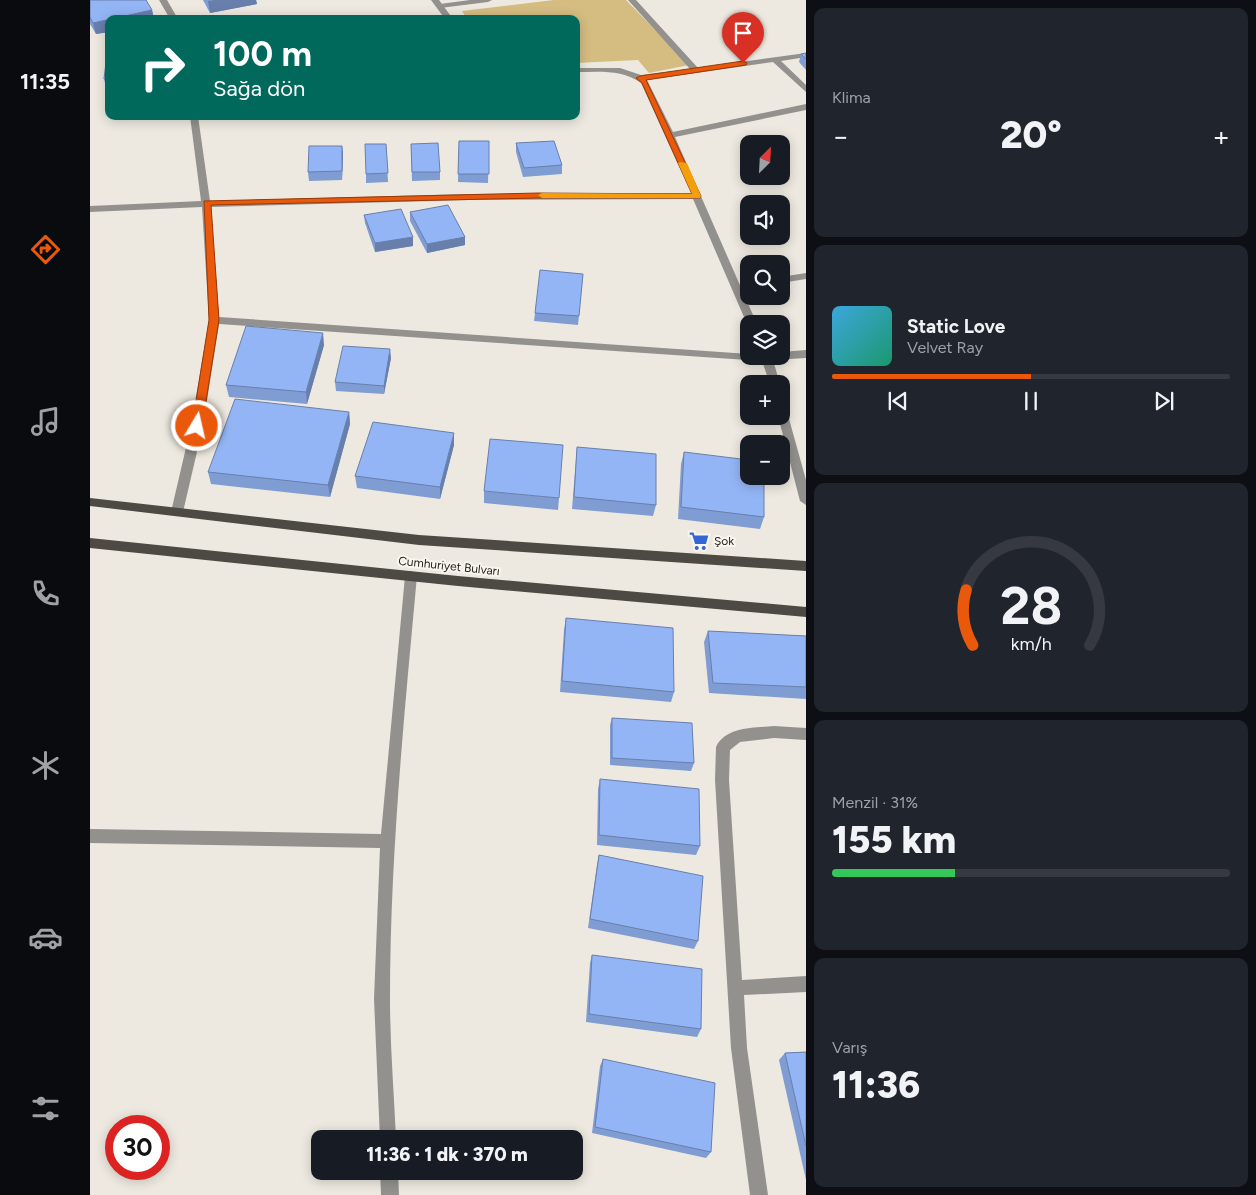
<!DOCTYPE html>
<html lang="tr">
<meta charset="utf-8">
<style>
body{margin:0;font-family:Figtree,sans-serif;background:#20242c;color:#f1f3f6;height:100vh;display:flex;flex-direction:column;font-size:19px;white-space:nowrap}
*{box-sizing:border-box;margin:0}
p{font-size:16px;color:#9ea1a6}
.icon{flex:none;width:28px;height:28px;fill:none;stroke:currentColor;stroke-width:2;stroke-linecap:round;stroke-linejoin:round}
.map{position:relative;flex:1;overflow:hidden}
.details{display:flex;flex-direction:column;gap:8px;padding:8px;background:#0d0f14;width:450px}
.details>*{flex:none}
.hud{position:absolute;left:15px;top:15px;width:475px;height:105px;border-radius:10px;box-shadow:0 2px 12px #0003;background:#00695c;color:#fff;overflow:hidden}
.needle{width:32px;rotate:24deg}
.tools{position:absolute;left:650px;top:135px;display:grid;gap:10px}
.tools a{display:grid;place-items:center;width:50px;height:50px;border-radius:10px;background:#171b24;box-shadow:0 2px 12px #0003;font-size:25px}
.speed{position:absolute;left:15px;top:1115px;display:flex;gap:10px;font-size:25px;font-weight:700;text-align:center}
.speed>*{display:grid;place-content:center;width:65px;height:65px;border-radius:50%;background:#171b24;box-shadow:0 2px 12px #0003;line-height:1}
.speed .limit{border:8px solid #d22;background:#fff;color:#111}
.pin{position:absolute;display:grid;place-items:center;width:42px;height:42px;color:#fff;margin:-51px -21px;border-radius:50% 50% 50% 0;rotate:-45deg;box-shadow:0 0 5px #0007}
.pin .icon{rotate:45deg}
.me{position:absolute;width:55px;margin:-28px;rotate:9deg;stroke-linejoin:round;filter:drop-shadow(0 0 4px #0008)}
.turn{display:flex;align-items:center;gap:18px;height:105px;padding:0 25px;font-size:22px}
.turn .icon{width:65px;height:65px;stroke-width:2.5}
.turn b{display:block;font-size:35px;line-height:42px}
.big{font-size:38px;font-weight:800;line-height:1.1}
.details .tile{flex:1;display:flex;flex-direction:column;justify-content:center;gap:8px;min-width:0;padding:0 18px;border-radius:10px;background:#20242c}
.details .dial{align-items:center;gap:0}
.dial svg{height:130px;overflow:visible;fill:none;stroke:#363941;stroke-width:7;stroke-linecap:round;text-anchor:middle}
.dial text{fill:#f1f3f6;stroke:none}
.song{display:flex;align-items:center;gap:15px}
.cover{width:60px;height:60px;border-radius:8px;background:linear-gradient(135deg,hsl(200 70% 55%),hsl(160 70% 35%))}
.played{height:5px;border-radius:2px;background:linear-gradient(90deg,#ea580c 50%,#363941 50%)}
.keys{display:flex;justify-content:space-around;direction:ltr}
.heat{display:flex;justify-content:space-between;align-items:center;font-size:28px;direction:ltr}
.charge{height:8px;border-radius:4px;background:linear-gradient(90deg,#34c759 31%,#363941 0)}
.trip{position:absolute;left:221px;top:1130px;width:272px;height:50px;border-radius:10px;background:#171b24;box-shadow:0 2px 12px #0003;font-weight:800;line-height:50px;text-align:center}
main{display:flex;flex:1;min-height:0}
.dock{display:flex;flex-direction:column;width:90px;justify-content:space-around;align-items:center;background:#090b0e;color:#9ea1a6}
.dock .icon{width:35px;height:35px}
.dock .on{color:#ea580c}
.dock b{font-size:22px;color:#f1f3f6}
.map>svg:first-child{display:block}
</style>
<main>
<nav class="dock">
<b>11:35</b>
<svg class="icon on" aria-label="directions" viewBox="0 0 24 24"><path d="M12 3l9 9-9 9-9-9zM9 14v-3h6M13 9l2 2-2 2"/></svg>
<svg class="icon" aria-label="music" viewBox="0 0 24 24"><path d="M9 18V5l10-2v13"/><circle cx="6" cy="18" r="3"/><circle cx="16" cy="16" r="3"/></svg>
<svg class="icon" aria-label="phone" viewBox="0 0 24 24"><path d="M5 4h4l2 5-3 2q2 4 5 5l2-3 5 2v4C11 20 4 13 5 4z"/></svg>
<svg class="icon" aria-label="climate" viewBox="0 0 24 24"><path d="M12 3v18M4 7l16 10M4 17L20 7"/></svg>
<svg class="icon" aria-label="car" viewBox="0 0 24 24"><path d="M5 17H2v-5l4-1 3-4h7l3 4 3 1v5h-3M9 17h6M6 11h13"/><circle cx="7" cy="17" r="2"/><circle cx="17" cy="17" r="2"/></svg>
<svg class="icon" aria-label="filters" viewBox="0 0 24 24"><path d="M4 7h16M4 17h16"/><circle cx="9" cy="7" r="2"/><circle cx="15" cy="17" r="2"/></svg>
</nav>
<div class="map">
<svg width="716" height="1195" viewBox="0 0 716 1195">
<rect width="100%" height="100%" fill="#ede9e0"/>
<path fill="#d5bc81" d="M 464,0 L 536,0 L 599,65 L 559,73 L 548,60 L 486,63 L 486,19 L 377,19 L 372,11 Z"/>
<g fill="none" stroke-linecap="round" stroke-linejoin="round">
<path fill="#92918d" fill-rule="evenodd" d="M 380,0 L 402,0 L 398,2 L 350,8 L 346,6 L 350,4 Z"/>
<path fill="#92918d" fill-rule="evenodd" d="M 69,0 L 77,0 L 88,19 L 80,19 Z
M 341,0 L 349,0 L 363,19 L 355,19 Z
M 538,0 L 546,0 L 608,68 L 716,53 L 716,57 L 691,61 L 716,85 L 716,92 L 683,62 L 557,80 L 583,132 L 716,104 L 716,110 L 585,137 L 667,324 L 659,324 L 659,326 L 657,324 L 603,199 L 379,200 L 121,207 L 129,317 L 659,354 L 659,356 L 691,356 L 691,352 L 716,350 L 716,358 L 683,360 L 690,384 L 680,384 L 672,361 L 129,324 L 113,426 L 93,512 L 87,516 L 83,515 L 81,512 L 101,426 L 119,320 L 112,207 L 0,212 L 0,206 L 111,201 L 100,116 L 108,116 L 120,201 L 379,194 L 601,193 L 551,83 C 532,69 510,72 486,72 L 486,68 L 530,68 L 551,75 L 600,69 Z
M 716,273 L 716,279 L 691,283 L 691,277 Z
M 691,404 L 696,408 L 716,480 L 716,505 L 710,501 L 688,416 L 691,416 Z
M 321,571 L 325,573 L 327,576 C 314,717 300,858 300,999 C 300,1046 304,1092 306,1139 L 290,1139 L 284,999 L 290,848 L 0,843 L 0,829 L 291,834 L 315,576 L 317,573 Z
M 684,726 L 716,728 L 716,740 L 684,738 L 650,742 L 640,750 L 639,780 L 652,980 L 716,976 L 716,992 L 654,995 L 657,1048 L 678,1195 L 660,1195 L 641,1048 L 625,780 L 626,747 C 636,726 665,728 684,726 Z
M 290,1171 L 308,1171 L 309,1195 L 291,1195 Z"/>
<path fill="#4d4a44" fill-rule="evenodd" d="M 0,498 L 329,535 L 716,561 L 716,571 L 329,545 L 0,506 Z
M 0,538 L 368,576 L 716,607 L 716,617 L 368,586 L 0,548 Z"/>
</g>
<path fill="#7f9cd3" d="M 0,0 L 62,10 L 64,19 L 19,19 L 19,32 L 6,34 L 0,24 Z
M 113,0 L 166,0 L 167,4 L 120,13 Z
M 716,53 L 716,70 L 709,62 L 711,54 Z
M 19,62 L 19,87 L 16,87 L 14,79 Z
M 369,141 L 399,141 L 398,183 L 368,182 Z
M 426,143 L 472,165 L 472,174 L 433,177 L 426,152 Z
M 296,144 L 298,182 L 276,183 L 276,174 Z
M 321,144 L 350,172 L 350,180 L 322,181 Z
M 252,146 L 253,154 L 252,180 L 219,181 L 218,172 Z
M 320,212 L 375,237 L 375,245 L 337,253 L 320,221 Z
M 274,215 L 323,237 L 323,246 L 285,252 L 275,223 Z
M 493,274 L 488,325 L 444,321 L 445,313 Z
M 234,345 L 217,404 L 139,397 L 136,385 Z
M 301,358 L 294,394 L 246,391 L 245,382 Z
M 259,412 L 260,424 L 240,497 L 121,484 L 118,472 Z
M 364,445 L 350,499 L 267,488 L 265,476 Z
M 487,447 L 566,505 L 563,516 L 482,509 Z
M 594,452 L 674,517 L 670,529 L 588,519 L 591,464 Z
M 394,491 L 469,498 L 468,510 L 394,503 Z
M 476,618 L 584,692 L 581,702 L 470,692 L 474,630 Z
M 618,631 L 716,636 L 716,699 L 619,693 L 614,642 Z
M 522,718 L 604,763 L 601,771 L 520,765 L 520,725 Z
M 510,779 L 610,846 L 606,855 L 507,845 L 508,789 Z
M 509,855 L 608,941 L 604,949 L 498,928 L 507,865 Z
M 502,955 L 611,1029 L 607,1037 L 496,1022 L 500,963 Z
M 716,1052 L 716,1180 L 689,1060 L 695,1053 Z
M 513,1059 L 621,1152 L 616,1158 L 502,1133 L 510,1066 Z"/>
<path fill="#687fac" d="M 125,0 L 166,0 L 167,4 L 120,13 L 118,1 Z
M 62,10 L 64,19 L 21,19 Z
M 19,19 L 19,32 L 6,34 L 3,23 Z
M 252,146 L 253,154 L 252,180 Z
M 323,237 L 323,246 L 285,252 L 285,243 Z
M 375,237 L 375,245 L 337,253 L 337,244 Z
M 233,333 L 234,345 L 217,404 L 216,392 Z
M 300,349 L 301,358 L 294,394 L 294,386 Z
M 259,412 L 260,424 L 240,497 L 238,485 Z
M 364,433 L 364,445 L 350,499 L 350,487 Z"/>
<path fill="#94b5f5" stroke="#687fac" d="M 0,0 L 56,0 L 62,10 L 3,23 L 0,17 Z
M 716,53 L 716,59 L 711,54 Z
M 16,62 L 19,62 L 19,79 L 14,79 Z
M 369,141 L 399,141 L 399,174 L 368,174 Z
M 464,141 L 472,165 L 434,168 L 426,143 Z
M 348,143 L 350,172 L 322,172 L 321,144 Z
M 275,144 L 296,144 L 298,173 L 276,174 Z
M 219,146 L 252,146 L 252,171 L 218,172 Z
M 358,205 L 375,237 L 337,244 L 320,212 Z
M 311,209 L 323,237 L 285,243 L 274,215 Z
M 450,270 L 493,274 L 489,316 L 445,313 Z
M 156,326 L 233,333 L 216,392 L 136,385 Z
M 253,346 L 300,349 L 294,386 L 245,382 Z
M 145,399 L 259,412 L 238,485 L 118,472 Z
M 283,422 L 364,433 L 350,487 L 265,476 Z
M 400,439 L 473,445 L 469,498 L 394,491 Z
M 487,447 L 566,454 L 566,505 L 484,497 Z
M 594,452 L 659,460 L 659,476 L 674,476 L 674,517 L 591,507 Z
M 476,618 L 583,628 L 584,692 L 472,681 Z
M 618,631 L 716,636 L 716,687 L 623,683 Z
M 522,718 L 602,723 L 604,763 L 522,758 Z
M 510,779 L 609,789 L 610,846 L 509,835 Z
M 509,855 L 613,876 L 608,941 L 500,919 Z
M 502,955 L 612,969 L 611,1029 L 499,1014 Z
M 716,1052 L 716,1146 L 695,1053 Z
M 513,1059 L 625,1083 L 621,1152 L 505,1127 Z"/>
<path fill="#ea580c" stroke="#983908" d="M 653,61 L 657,63 L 656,65 L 556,80 L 611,196 L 610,198 L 448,198 L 121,205 L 129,320 L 112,426 L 110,429 L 103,429 L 102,426 L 119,320 L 114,201 L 448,193 L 602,194 L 552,83 L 546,78 L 550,76 Z"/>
<path fill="#f59e0b" d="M 590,162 L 597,163 L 611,196 L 610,198 L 452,198 L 448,195 L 452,193 L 602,194 L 588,163 Z"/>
<defs>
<symbol id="supermarket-bare" viewBox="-9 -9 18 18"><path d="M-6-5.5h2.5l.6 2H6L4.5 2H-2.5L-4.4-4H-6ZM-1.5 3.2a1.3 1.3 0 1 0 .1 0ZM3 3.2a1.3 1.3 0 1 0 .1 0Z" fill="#3267d6" stroke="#faf6ed" stroke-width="2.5" paint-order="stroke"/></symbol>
</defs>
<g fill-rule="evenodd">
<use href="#supermarket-bare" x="595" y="527" width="28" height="28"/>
</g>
<g text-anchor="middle" stroke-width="4" stroke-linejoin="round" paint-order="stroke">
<g font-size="12" fill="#24221f" stroke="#faf6ed" text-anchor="start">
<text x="624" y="545">Şok</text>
</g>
<g font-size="12" fill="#24221f" stroke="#faf6ed">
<text transform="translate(359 566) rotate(6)" y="4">Cumhuriyet Bulvarı</text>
</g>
</g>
</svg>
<div class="tools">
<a><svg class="needle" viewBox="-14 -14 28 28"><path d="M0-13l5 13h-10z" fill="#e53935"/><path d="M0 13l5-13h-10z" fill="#9ea1a6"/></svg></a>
<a><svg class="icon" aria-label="sound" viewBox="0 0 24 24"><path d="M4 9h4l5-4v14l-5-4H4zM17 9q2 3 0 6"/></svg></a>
<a><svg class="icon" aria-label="search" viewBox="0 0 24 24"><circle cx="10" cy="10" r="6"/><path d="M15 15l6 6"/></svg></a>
<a><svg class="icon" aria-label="layers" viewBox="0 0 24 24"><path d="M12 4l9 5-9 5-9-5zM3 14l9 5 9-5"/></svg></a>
<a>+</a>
<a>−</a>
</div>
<div class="speed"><div class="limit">30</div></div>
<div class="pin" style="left:653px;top:63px;background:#d93025"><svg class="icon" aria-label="arrive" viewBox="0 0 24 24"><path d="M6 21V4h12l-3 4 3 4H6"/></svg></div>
<svg class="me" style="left:107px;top:426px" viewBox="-20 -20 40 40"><circle r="17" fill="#ea580c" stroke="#fff" stroke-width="3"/><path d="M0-11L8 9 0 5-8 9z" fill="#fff"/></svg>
<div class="trip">11:36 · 1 dk · 370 m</div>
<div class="hud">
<div class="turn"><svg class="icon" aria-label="right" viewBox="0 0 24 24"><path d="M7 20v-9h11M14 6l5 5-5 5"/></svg><div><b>100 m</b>Sağa dön</div></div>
</div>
</div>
<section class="details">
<div class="tile"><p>Klima</p>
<div class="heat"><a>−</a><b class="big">20°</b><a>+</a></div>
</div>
<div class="tile">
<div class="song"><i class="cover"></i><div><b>Static Love</b><p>Velvet Ray</p></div></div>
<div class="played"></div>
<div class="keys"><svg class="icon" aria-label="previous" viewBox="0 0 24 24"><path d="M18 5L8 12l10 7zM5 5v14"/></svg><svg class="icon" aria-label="pause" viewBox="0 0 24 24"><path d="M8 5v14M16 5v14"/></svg><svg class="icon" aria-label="next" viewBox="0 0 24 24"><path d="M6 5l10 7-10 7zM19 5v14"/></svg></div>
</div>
<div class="tile dial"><svg viewBox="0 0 100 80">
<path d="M14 69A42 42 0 1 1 86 69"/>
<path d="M14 69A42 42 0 0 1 10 35" stroke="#ea580c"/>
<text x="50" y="56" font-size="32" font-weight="700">28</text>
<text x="50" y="72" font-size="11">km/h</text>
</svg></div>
<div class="tile"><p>Menzil · 31%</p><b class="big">155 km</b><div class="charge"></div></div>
<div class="tile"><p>Varış</p><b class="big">11:36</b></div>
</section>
</main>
